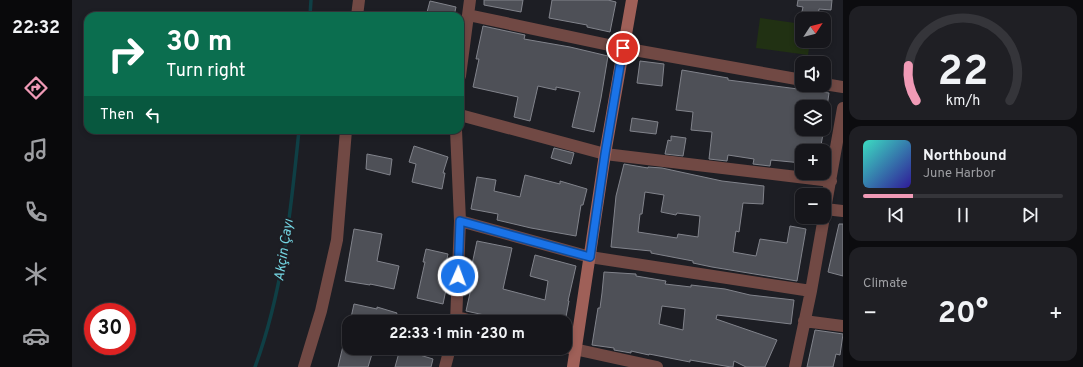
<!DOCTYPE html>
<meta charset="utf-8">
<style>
body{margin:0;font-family:Overpass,sans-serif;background:#1f1f24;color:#f1f3f6;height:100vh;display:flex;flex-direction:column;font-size:15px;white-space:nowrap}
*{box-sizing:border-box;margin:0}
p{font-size:13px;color:#9e9fa3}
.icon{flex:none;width:22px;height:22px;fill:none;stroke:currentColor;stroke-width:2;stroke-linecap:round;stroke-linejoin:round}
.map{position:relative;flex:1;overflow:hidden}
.details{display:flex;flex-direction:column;gap:6px;padding:6px;background:#0c0c0f;width:240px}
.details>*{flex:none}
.top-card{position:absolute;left:12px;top:12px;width:380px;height:122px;border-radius:12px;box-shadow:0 2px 6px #0003,0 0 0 1px #35353a;background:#0b6e4f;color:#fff;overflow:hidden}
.needle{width:26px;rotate:54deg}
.fabs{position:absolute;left:723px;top:12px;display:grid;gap:8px}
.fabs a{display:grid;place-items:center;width:36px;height:36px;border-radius:8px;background:#16161b;box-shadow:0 2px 6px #0003,0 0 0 1px #35353a;font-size:20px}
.speed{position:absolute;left:12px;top:303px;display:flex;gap:8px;font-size:20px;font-weight:700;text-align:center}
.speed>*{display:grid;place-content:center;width:52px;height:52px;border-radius:50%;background:#16161b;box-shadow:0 2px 6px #0003,0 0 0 1px #35353a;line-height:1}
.speed .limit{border:6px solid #d22;background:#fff;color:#111}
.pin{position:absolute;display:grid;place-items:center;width:34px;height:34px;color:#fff;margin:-17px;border:2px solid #fff;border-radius:50%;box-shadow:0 1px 4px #0007}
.me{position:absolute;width:44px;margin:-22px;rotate:2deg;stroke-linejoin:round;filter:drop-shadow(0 0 3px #0008)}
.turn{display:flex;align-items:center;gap:14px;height:84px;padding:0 16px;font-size:18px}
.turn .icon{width:52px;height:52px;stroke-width:2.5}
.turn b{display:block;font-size:28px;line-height:34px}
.then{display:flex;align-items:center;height:38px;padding:0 16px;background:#0003;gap:8px;font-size:15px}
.big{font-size:30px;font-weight:700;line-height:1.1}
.details .widget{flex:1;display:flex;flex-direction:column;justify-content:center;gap:6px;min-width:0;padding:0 14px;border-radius:12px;background:#1f1f24}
.details .dial{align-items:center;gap:0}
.dial svg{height:104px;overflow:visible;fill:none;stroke:#35353a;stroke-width:7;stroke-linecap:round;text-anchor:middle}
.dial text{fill:#f1f3f6;stroke:none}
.song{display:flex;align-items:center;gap:12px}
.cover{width:48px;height:48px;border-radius:6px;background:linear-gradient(135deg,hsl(170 70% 55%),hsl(250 70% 35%))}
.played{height:4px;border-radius:2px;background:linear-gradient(90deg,#f09ab6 25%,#35353a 25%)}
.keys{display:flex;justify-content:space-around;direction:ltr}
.heat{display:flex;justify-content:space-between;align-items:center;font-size:22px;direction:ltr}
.trip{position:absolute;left:270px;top:315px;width:230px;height:40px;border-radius:12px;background:#16161b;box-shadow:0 2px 6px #0003,0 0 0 1px #35353a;font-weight:700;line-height:40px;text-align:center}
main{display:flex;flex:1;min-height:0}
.tabs{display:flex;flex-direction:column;width:72px;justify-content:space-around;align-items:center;background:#09090b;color:#9e9fa3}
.tabs .icon{width:28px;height:28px}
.tabs .selected{color:#f09ab6}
.tabs b{font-size:18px;color:#f1f3f6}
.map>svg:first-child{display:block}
</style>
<main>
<nav class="tabs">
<b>22:32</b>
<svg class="icon selected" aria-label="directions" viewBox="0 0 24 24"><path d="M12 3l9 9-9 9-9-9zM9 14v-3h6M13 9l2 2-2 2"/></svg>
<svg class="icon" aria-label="music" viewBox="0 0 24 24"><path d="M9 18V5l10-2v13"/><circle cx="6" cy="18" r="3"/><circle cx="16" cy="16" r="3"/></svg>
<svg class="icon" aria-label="phone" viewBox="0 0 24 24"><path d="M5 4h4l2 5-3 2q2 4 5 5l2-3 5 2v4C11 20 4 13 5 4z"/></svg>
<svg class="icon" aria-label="climate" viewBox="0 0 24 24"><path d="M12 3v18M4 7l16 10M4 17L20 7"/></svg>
<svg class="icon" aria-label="car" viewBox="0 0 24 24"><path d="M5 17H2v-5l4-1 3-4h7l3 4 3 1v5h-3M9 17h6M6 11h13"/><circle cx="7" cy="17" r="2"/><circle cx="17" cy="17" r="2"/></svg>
</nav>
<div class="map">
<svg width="771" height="367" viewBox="0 0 771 367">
<rect width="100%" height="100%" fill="#1d1e24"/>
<path fill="#213113" d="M 688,18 L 730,24 L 730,41 L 738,41 L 736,55 L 684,48 Z"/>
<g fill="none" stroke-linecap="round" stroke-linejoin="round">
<path stroke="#0f3f45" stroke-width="3.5" d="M 238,16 L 239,0
M 183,367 C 211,291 219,210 227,130"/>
</g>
<path fill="#4e5057" stroke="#81838b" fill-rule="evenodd" d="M 412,0 L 451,0 L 449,12 L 412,5 Z
M 480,0 L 536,0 L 544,2 L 538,32 L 515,27 L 515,25 L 477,18 Z
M 726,0 L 760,0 L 759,10 L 747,9 L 746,18 L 729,16 L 731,7 L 725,6 Z
M 358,1 L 384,7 L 382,16 L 354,16 Z
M 411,26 L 453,35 L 452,39 L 498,47 L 536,56 L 529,98 L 522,132 L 500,127 L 508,92 L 484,87 L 484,90 L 466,86 L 458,121 L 442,117 L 446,97 L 401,87 L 407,59 L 404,59 Z
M 568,61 L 592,64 L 590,86 L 565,83 Z
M 610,70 L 656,78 L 656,80 L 757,93 L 755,107 L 730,107 L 730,131 L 751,134 L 748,151 L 730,151 L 730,163 L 699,160 L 698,166 L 681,164 L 682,159 L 656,155 L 655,161 L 637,159 L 640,132 L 619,130 L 621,112 L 604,110 Z
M 560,118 L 586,122 L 584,134 L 558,131 Z
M 599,136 L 614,138 L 611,156 L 593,154 L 596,140 L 599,141 Z
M 342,146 L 376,157 L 371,173 L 373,173 L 370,189 L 340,182 L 344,164 L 337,162 Z
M 482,148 L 502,153 L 499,164 L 479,158 Z
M 295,154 L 320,159 L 318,175 L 294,169 Z
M 552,164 L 576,168 L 576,167 L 590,168 L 650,181 L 692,186 L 691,204 L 671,203 L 667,232 L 664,231 L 661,252 L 684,256 L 688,239 L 715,243 L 718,226 L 734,229 L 725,281 L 640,267 L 621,263 L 621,261 L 579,253 L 579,251 L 539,247 L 544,196 ZM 573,192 L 592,195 L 589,212 L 604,215 L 605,213 L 628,216 L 626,237 L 606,234 L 605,238 L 566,232 L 568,214 L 570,214 Z
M 453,175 L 488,184 L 488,181 L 515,189 L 511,205 L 509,205 L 504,236 L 459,228 L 425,220 L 426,214 L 399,209 L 405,177 L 424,180 L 422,191 L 448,197 Z
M 767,224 L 771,224 L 771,276 L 756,272 Z
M 282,229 L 310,234 L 305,261 L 327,266 L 322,289 L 298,284 L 298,285 L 273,281 Z
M 405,241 L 440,248 L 431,289 L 473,300 L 476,281 L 458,276 L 463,255 L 504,266 L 496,301 L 497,301 L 493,322 L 450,322 L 426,316 L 426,318 L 394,311 L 402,275 L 398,274 Z
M 354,249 L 376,254 L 372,274 L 377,275 L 371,304 L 345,298 L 353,262 L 351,262 Z
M 532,272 L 564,274 L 564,276 L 594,281 L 593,284 L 619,287 L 619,285 L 653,289 L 678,295 L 722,300 L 719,324 L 645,315 L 644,319 L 705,340 L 693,367 L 674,367 L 662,361 L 661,367 L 659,367 L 618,360 L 618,362 L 577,354 L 577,355 L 559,351 L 559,353 L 542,350 L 542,348 L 520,345 L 526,308 L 528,308 L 530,293 ZM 590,306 L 613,309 L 611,330 L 587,324 Z
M 282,304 L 305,309 L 305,307 L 325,313 L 322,322 L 278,322 Z
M 743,330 L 771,334 L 768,355 L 764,354 L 761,367 L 735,367 Z
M 271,346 L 300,354 L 296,367 L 266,367 Z
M 328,349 L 361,359 L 359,367 L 323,367 Z"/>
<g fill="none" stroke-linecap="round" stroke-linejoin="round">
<path stroke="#714944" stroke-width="12" d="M 396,15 L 551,48 L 730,80
M 285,16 L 287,0
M 388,76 L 398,0
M 752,84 L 771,87
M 388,115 L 533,154 L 759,181
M 384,130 L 388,221 L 384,322
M 753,209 L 771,211
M 752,215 L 771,108
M 388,221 L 518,257 L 739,291
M 385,317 L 404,322
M 732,321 L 771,326
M 493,347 L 585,367
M 232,367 L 249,311 L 265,240 L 274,130
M 373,367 L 378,348
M 723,367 L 739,291 L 752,217"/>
<path stroke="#9f6058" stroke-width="12" d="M 501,367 L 533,154 L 560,0"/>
</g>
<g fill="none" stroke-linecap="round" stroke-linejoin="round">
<defs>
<path id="route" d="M 386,276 L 388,221 L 518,257 L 533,154 L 551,48"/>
</defs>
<use href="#route" stroke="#114b97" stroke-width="10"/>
<use href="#route" stroke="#1a73e8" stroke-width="7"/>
</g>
<g text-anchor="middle" stroke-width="4" stroke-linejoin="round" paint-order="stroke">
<g font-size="14" font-style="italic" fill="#74d5e2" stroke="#1d1e24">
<text transform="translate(211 250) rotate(-81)" y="5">Akçin Çayı</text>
</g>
</g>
</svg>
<div class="fabs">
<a><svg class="needle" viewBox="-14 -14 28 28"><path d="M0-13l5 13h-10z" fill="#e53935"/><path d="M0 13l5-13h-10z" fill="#9e9fa3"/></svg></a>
<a><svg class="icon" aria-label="sound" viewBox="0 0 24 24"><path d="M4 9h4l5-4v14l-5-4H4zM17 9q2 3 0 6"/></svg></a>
<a><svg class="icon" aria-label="layers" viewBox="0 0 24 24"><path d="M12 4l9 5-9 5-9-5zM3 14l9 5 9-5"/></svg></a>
<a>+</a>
<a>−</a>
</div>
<div class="speed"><div class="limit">30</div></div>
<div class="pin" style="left:551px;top:48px;background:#d93025"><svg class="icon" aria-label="arrive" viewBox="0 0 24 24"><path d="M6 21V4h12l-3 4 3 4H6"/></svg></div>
<svg class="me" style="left:386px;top:276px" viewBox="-20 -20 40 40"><circle r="17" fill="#1a73e8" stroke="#fff" stroke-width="3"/><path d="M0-11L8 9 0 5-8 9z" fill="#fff"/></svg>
<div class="trip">22:33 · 1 min · 230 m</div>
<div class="top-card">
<div class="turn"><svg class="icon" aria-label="right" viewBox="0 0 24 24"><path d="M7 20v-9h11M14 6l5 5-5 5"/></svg><div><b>30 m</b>Turn right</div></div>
<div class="then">Then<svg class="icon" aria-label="left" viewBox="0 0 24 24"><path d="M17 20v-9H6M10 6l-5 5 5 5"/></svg></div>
</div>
</div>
<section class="details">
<div class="widget dial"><svg viewBox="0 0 100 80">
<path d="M14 69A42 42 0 1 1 86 69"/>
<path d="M14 69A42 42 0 0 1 8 42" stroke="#f09ab6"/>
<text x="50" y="56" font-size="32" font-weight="700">22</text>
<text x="50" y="72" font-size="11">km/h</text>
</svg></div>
<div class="widget">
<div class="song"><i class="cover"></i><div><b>Northbound</b><p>June Harbor</p></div></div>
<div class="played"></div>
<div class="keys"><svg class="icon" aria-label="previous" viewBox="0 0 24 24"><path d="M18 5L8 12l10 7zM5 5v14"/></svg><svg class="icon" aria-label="pause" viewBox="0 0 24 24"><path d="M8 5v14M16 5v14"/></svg><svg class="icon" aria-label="next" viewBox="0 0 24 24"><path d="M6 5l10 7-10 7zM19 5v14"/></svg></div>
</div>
<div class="widget"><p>Climate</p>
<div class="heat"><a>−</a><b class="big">20°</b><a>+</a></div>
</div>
</section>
</main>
